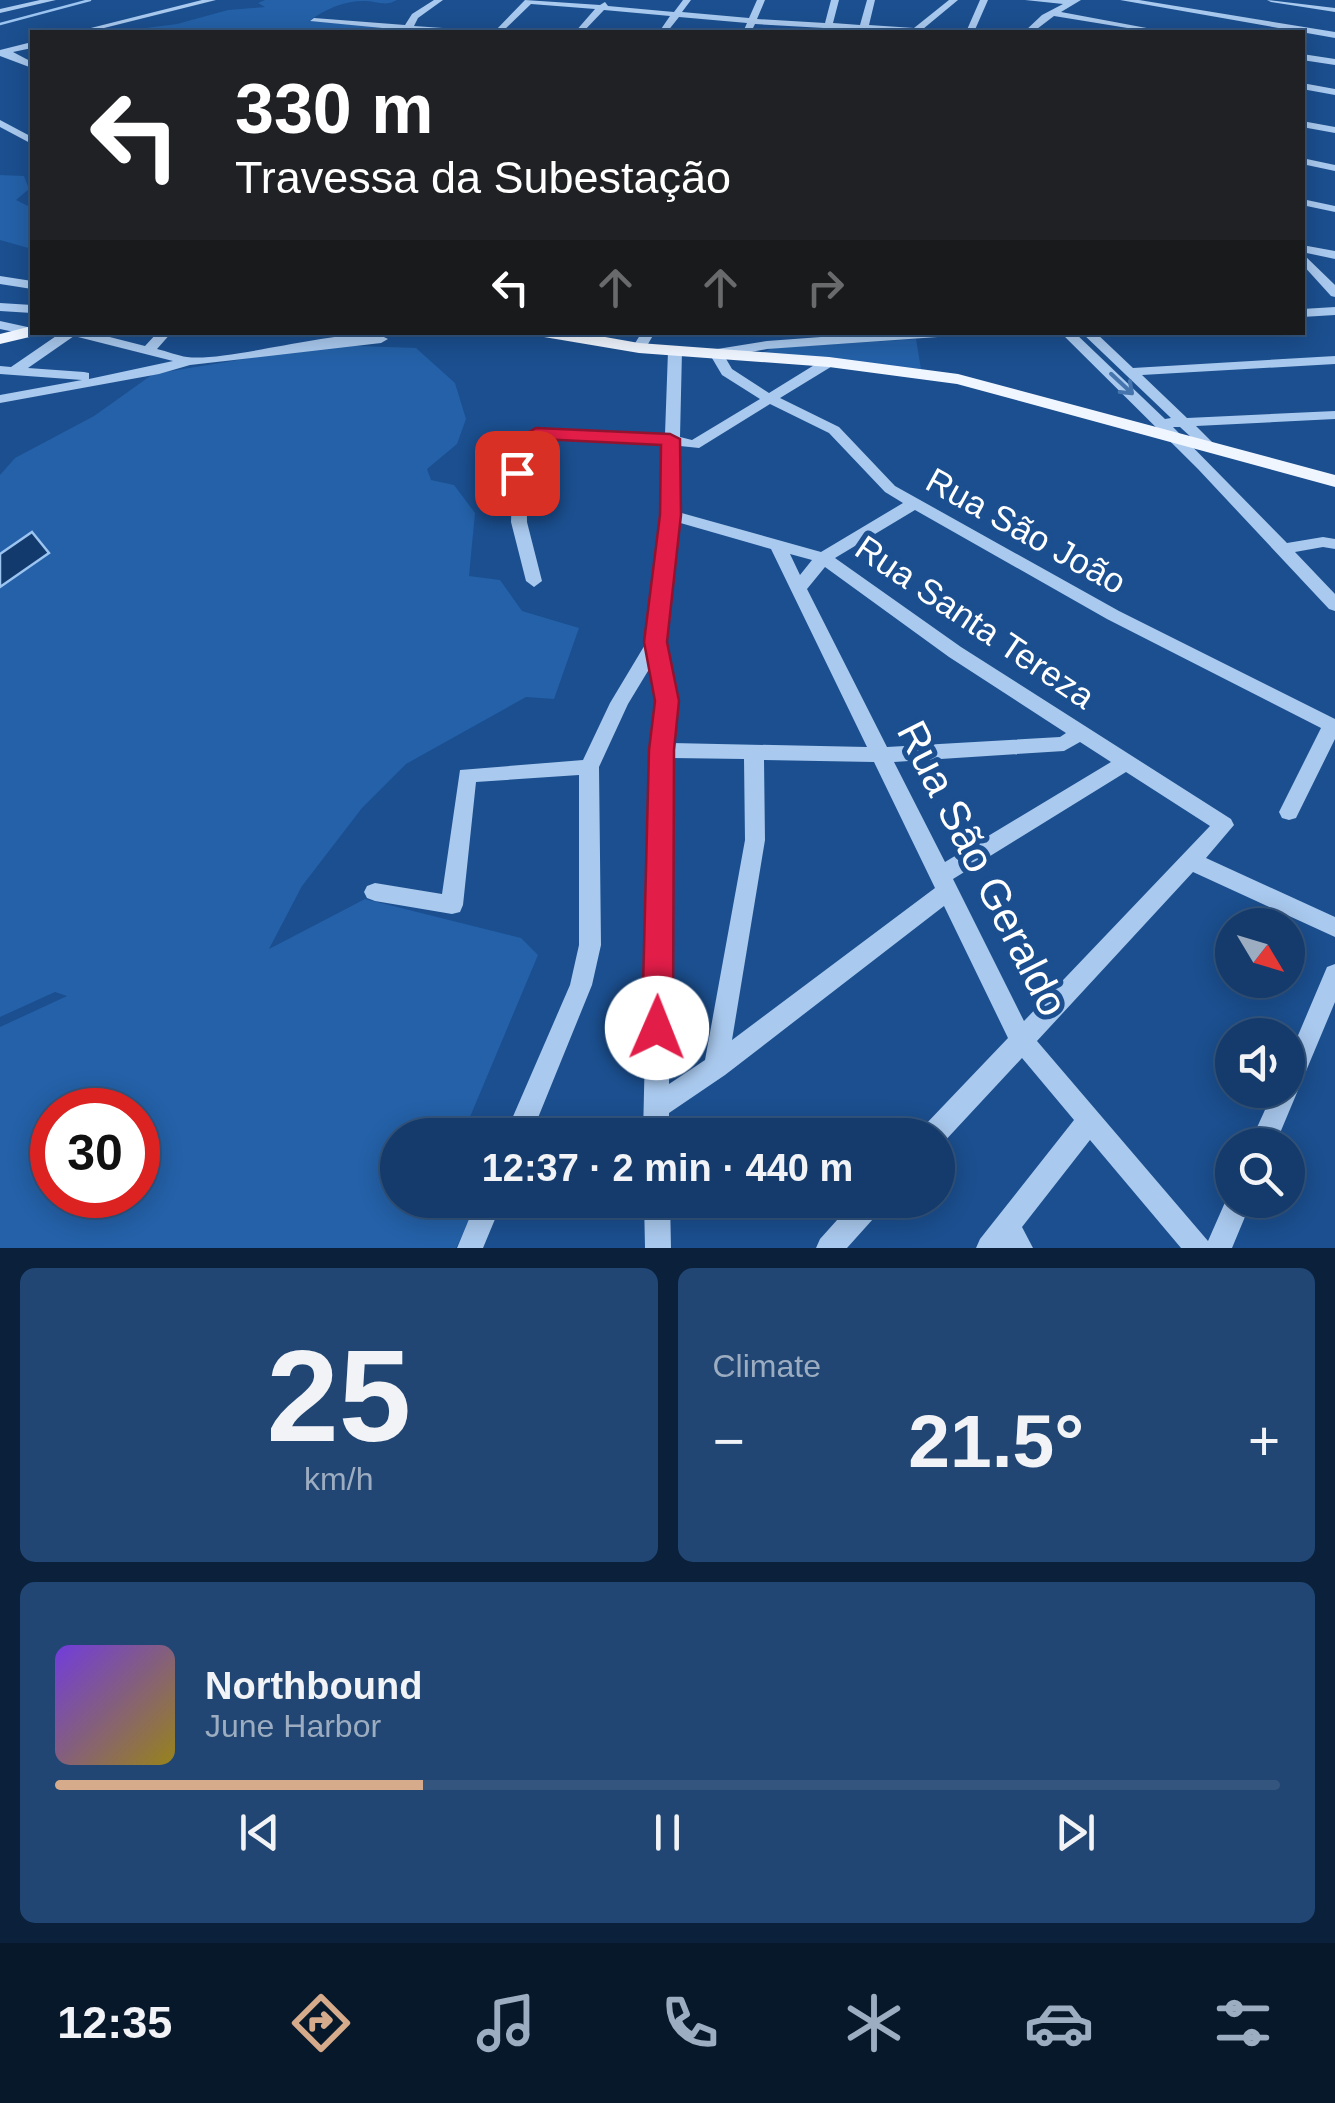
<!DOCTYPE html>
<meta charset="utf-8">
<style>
body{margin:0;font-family:Helvetica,sans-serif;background:#214673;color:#f1f3f6;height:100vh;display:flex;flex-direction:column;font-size:38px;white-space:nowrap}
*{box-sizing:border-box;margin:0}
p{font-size:32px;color:#9dadc1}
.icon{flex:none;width:55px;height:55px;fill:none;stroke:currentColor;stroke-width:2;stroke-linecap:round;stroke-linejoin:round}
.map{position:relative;height:1248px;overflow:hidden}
.sheet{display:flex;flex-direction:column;gap:20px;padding:20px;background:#0b203b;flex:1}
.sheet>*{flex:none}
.hud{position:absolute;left:30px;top:30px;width:1275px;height:305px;border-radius:0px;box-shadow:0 5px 25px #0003,0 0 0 2px #33557e;background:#202124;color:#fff;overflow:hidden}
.needle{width:65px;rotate:128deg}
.buttons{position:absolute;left:1215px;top:908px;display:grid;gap:20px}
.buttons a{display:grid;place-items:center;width:90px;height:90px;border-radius:50%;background:#143b6b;box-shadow:0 5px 25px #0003,0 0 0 2px #33557e;font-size:50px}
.speed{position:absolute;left:30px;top:1088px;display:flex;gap:20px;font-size:50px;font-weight:700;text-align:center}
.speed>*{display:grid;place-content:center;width:130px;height:130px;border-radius:50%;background:#143b6b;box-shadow:0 5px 25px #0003,0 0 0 2px #33557e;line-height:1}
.speed .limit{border:15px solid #d22;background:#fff;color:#111}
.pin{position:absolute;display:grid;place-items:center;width:85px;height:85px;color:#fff;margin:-42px;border-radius:20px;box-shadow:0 5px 15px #0006}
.me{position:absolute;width:110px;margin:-55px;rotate:1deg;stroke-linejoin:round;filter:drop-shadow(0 0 8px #0008)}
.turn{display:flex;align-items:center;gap:35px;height:210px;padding:0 40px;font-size:45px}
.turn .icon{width:130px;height:130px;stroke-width:2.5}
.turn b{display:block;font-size:70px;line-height:85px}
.lanes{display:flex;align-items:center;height:95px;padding:0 40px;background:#0003;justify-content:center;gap:50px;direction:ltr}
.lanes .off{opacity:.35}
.big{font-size:75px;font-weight:700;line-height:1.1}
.sheet .tile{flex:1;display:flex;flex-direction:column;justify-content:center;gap:15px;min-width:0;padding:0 35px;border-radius:15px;background:#214673}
.sheet .dial{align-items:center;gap:0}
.dial b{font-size:130px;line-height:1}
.song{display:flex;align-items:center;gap:30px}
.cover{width:120px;height:120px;border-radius:15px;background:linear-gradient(135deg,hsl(260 70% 55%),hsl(50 70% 35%))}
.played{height:10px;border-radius:5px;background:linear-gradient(90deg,#d6ab8b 30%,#33557e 30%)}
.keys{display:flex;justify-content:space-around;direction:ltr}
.heat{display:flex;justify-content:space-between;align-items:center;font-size:55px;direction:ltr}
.sheet .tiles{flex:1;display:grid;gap:20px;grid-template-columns:1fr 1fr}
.tile:last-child{grid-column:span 2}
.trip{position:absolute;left:380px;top:1118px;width:575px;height:100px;border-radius:50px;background:#143b6b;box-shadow:0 5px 25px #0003,0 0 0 2px #33557e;font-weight:700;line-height:100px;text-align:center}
.menu{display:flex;height:160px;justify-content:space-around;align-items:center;background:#08182b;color:#9dadc1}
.menu .icon{width:70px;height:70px}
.menu .selected{color:#d6ab8b}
.menu b{font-size:45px;color:#f1f3f6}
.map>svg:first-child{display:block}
</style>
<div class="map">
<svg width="1335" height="1248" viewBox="0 0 1335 1248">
<rect width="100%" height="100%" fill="#1b4f8f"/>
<path fill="#2461a8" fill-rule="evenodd" d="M 265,0 L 397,0 C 385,7 377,1 364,1 C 343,1 326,9 309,21 L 385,27 L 381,32 L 115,32 L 177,24 L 228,10 L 265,7 L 258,3 Z
M 0,175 L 24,176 L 29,189 L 16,200 L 32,208 L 32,249 L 0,240 Z
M 916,339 L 921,369 L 760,354 L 772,348 Z
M 329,345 L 416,348 L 455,383 L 466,419 L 457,444 L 427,469 L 431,480 L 454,485 L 475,513 L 469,576 L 500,580 L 522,611 L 579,628 L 554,699 L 526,697 L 406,764 L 362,808 L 302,886 L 269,949 L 365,899 L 521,938 L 538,955 L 467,1124 L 516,1120 L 509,1135 L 398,1135 L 398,1200 L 479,1200 L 456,1248 L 0,1248 L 0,1027 L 67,996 L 55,992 L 0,1017 L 0,475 L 15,458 L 94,416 L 153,374 ZM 52,1110 L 138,1110 L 138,1195 L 52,1195 Z"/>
<path fill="#123a6d" stroke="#9cc4f0" stroke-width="2.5" d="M 32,532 L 49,553 L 0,587 L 0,554 Z"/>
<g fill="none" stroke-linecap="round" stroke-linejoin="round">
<path stroke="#9cc4f0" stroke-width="2.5" d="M 0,24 L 90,0"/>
<path fill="#a9c9ee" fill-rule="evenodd" d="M 40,0 L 56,0 L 0,13 L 0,9 Z
M 202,0 L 216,0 L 88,32 L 75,32 Z
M 434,0 L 443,0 L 418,18 L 414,26 L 457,29 L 461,32 L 402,32 L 403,30 L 310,21 L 314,18 L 405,25 L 412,14 Z
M 525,0 L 600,5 L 605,2 L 608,6 L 674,12 L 683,0 L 691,0 L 682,12 L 749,18 L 757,0 L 765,0 L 757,19 L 825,23 L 831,0 L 839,0 L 833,23 L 860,25 L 867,0 L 875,0 L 869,25 L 914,28 L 949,0 L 958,0 L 923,29 L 939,32 L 832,28 L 831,32 L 823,32 L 824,28 L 755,24 L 751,32 L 743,32 L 747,23 L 679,17 L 667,32 L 659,32 L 670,16 L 604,10 L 583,32 L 575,32 L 595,9 L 531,4 L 502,32 L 494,32 Z
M 980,0 L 988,0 L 974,32 L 966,32 Z
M 1025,0 L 1081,0 L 1061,12 L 1168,32 L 1152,32 L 1054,16 L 1033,32 L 1024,32 L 1042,15 L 1063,4 Z
M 1120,0 L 1139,0 L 1335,32 L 1335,38 Z
M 1267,0 L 1335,8 L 1335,12 L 1271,2 Z
M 32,42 L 32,48 L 13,52 L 32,62 L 32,68 L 0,56 L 0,50 Z
M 1302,54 L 1335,59 L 1335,65 L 1302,60 Z
M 1302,83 L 1335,89 L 1335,95 L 1302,89 Z
M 0,120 L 32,137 L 32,144 L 0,127 Z
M 1302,121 L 1335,127 L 1335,133 L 1302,127 Z
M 1302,158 L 1335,165 L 1335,171 L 1302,164 Z
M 1302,199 L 1335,206 L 1335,212 L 1302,205 Z
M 1302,245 L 1335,251 L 1335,259 L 1302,252 Z
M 1302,253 L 1335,285 L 1335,297 L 1331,296 L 1302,264 Z
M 0,276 L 32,281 L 32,289 L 0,284 Z
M 0,303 L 32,305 L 32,313 L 0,311 Z
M 1335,307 L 1335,315 L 1302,317 L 1302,309 Z
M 0,321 L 32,328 L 35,332 L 29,335 L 0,329 Z
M 62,332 L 90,332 L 145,346 L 158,332 L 172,332 L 157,349 C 167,351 178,356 187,357 C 229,363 360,322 388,339 L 381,343 L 190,365 L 159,374 L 0,403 L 0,395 L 82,380 L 0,374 L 0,366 L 11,367 ZM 74,336 L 173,361 L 89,379 L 89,373 L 84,372 L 28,368 Z
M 642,332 L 655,332 L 644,351 L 634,351 L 632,348 Z
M 889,332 L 958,332 L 952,336 L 767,349 L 725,357 L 732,369 L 769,393 L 824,359 L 834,359 L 834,365 L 780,398 L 839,427 L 895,486 L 1119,611 L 1335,719 L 1335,739 L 1296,818 L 1289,820 L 1282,818 L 1279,812 L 1321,728 L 1107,619 L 915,510 L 835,558 L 961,647 L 1231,819 L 1234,825 L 1206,858 L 1335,917 L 1335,937 L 1193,872 L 1037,1041 L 1208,1241 L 1230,1191 L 1232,1190 L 1232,1200 L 1252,1200 L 1232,1248 L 1181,1248 L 1090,1140 L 1022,1227 L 1033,1248 L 976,1248 L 980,1239 L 1074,1120 L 1022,1058 L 942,1144 L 938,1146 L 938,1135 L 920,1135 L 924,1126 L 1008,1038 L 944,906 L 725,1075 L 669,1113 L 669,1135 L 643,1135 L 652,750 L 658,701 L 651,666 L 628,704 L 599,767 L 601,945 L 592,985 L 531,1135 L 505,1135 L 570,985 L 579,945 L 579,775 L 476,782 L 463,905 L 460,912 L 452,914 L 375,901 L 367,898 L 364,892 L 367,886 L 375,883 L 442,894 L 460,770 L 583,760 L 610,703 L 646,643 L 662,515 L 665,443 L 530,440 L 526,444 L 527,522 L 542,581 L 534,587 L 526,581 L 511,522 L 514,440 L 526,432 L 665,434 L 668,351 L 675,347 L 682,351 L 680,437 L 692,440 L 760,399 L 722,375 L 709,353 L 711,350 L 767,341 ZM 770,404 L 829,433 L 885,492 L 903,503 L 821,552 L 678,512 L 680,446 L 699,448 ZM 677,522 L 771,549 L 867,747 L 672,743 L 676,701 L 664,643 ZM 790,554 L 812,560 L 800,575 ZM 825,567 L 949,657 L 1066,733 L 1060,737 L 887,747 L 807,589 ZM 1080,742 L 1111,762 L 945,862 L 894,762 L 1064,751 ZM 672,758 L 744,759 L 745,840 L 705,1060 L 669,1084 ZM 764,760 L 874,762 L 935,888 L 732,1040 L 765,840 ZM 1126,772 L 1210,826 L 1024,1021 L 953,879 Z
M 1060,332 L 1074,332 L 1165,419 L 1171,418 L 1081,332 L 1095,332 L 1133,368 L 1335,356 L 1335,364 L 1142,375 L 1187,418 L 1335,411 L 1335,419 L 1196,426 L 1216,446 L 1209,450 L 1204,449 L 1180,427 L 1173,427 L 1287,543 L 1323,537 L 1335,539 L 1335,549 L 1323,547 L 1295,552 L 1335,594 L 1335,611 L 1329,609 L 1198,469 Z
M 1335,964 L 1335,1002 L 1275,1145 L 1249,1145 L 1274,1090 L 1288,1090 L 1288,1059 L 1327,967 Z
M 477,1200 L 503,1200 L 483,1248 L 457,1248 Z
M 644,1200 L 670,1200 L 671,1248 L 645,1248 Z
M 855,1200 L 886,1200 L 882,1209 L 847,1248 L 816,1248 L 820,1239 Z"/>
<path fill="#f0f6ff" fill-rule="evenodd" d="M 32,326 L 32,332 L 38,335 L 0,344 L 0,334 Z
M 536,332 L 577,332 L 639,343 L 829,357 L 958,374 L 1335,475 L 1335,487 L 957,384 L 829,367 L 639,353 L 544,337 Z"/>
</g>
<defs><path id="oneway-shaft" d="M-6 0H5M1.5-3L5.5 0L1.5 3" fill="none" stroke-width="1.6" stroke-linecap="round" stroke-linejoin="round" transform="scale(2.5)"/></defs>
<use stroke="#4674ac" href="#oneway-shaft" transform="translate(1122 384) rotate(43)"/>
<path fill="#e11d48" stroke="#92132f" stroke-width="2.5" d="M 536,428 L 670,434 L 680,439 L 681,515 L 667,642 L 679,701 L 674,750 L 673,1028 L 668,1038 L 657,1042 L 646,1038 L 642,1028 L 649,750 L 655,701 L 644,642 L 660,515 L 661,445 L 540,439 L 528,445 L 524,477 L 510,477 L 509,443 Z"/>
<g text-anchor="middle" stroke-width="10" stroke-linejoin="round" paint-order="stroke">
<g font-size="35" fill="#fff" stroke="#1b4f8f">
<text transform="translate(1026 531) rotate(29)" y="12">Rua São João</text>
<text transform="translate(975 622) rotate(34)" y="12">Rua Santa Tereza</text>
</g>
<g font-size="42" fill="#fff" stroke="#1b4f8f">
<text transform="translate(983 868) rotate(63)" y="15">Rua São Geraldo</text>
</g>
</g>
</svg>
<div class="buttons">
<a><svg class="needle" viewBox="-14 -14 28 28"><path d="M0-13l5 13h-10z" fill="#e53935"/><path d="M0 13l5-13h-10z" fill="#9dadc1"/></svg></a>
<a><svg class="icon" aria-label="sound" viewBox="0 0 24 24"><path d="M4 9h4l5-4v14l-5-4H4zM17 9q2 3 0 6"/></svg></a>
<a><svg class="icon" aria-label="search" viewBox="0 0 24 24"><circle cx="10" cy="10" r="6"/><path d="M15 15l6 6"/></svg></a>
</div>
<div class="speed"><div class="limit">30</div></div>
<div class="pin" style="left:517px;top:473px;background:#d93025"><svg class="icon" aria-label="arrive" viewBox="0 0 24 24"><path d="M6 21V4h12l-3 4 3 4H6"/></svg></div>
<svg class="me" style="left:657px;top:1028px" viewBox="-20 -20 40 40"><circle r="19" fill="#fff"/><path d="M0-13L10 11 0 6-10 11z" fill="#e11d48"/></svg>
<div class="trip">12:37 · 2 min · 440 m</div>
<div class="hud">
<div class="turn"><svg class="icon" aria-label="left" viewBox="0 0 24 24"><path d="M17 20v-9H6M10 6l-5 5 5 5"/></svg><div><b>330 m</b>Travessa da Subestação</div></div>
<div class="lanes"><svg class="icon" aria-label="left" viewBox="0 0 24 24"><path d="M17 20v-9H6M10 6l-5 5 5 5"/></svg><svg class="icon off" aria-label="ahead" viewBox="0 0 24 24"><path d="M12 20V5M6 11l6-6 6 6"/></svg><svg class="icon off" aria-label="ahead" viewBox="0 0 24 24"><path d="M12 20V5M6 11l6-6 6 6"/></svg><svg class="icon off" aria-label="right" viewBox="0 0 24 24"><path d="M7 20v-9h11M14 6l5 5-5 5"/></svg></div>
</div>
</div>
<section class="sheet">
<div class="tiles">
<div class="tile dial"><b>25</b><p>km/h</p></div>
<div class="tile"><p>Climate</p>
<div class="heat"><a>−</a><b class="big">21.5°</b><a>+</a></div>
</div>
<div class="tile">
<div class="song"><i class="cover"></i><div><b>Northbound</b><p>June Harbor</p></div></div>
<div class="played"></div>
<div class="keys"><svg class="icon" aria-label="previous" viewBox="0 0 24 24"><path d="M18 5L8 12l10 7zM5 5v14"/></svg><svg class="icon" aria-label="pause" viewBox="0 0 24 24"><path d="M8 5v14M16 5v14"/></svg><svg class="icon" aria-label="next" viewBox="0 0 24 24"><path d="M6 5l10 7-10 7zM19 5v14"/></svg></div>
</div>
</div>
</section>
<nav class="menu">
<b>12:35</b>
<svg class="icon selected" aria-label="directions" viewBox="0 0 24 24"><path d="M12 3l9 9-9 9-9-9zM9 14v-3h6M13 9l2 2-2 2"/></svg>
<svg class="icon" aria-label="music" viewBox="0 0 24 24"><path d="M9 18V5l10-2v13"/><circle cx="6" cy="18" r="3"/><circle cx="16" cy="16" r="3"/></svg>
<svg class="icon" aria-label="phone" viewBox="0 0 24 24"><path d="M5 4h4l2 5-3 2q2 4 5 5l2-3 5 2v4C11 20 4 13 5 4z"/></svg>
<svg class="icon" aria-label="climate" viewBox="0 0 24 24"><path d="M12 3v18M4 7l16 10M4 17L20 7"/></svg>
<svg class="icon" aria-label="car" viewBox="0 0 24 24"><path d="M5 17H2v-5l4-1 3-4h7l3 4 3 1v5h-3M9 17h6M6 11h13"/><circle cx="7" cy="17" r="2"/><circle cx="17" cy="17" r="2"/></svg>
<svg class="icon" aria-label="filters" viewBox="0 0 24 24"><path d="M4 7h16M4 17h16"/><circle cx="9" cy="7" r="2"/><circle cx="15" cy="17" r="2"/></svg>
</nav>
